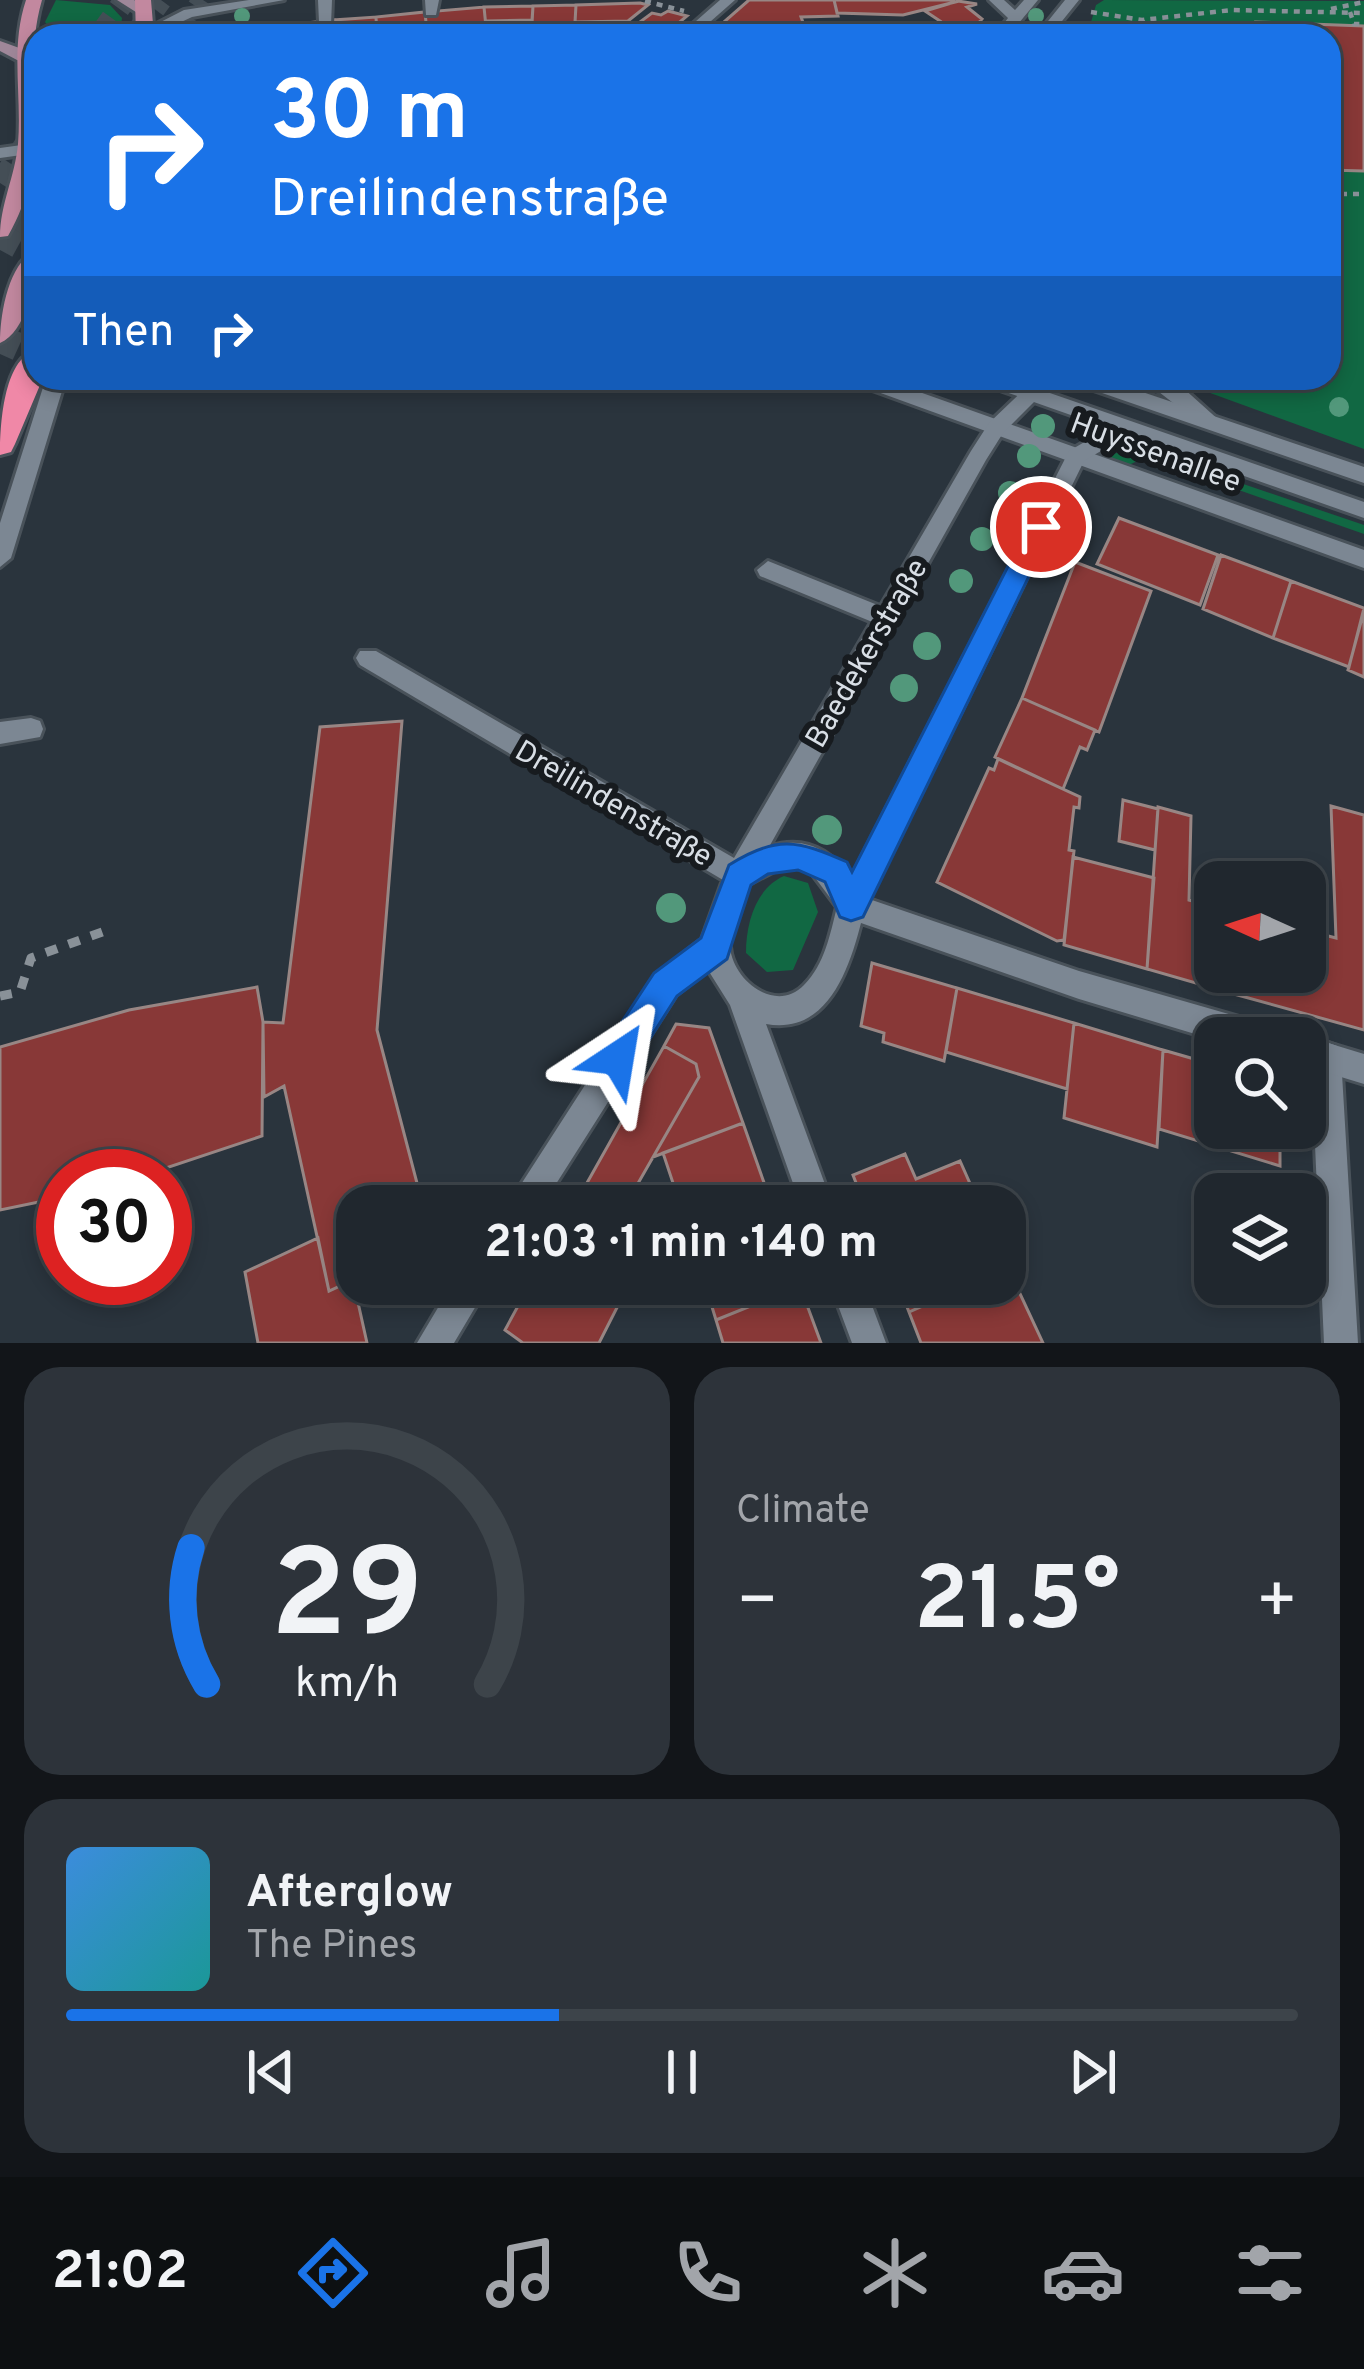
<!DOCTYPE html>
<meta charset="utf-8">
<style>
body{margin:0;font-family:Overpass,sans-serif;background:#2d333a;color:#f1f3f6;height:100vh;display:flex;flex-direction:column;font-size:45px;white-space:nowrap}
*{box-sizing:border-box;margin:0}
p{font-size:39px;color:#a2a5aa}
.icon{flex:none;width:66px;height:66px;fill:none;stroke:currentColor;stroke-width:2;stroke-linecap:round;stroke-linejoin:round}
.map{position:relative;height:1343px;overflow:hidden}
.details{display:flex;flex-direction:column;gap:24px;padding:24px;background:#121519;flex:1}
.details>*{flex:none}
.guide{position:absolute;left:24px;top:24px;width:1317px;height:366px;border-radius:36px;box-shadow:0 6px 18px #0003,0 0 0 3px #3d444a;background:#1a73e8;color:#fff;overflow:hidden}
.needle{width:78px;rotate:273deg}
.tools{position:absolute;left:1194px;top:861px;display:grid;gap:24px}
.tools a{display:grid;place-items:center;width:132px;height:132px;border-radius:24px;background:#20272e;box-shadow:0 6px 18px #0003,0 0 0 3px #3d444a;font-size:60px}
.speed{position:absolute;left:36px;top:1149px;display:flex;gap:24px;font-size:60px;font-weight:700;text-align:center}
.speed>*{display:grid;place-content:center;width:156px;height:156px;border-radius:50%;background:#20272e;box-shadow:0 6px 18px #0003,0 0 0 3px #3d444a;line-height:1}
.speed .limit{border:18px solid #d22;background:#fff;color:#111}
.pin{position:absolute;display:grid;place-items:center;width:102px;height:102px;color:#fff;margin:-51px;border:6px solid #fff;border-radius:50%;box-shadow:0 3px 12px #0007}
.me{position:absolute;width:132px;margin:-66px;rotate:33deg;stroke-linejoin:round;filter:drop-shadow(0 0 9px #0008)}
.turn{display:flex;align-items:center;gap:42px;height:252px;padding:0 48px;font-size:54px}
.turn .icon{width:156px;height:156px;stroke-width:2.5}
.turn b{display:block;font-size:84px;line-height:102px}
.then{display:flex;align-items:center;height:114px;padding:0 48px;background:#0003;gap:24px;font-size:45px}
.big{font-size:90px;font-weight:700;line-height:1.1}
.details .tile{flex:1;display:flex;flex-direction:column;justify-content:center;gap:18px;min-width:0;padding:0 42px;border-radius:36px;background:#2d333a}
.details .dial{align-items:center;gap:0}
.dial svg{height:312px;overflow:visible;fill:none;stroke:#3d444a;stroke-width:7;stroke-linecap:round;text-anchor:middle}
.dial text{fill:#f1f3f6;stroke:none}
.song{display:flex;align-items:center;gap:36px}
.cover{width:144px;height:144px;border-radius:18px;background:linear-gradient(135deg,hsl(210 70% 55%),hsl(180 70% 35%))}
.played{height:12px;border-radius:6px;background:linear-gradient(90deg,#1a73e8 40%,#3d444a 40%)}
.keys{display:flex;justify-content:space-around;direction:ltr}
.heat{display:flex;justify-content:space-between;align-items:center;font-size:66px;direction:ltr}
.details .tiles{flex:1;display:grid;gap:24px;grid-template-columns:1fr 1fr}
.tile:last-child{grid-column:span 2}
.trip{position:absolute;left:336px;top:1185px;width:690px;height:120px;border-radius:36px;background:#20272e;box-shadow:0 6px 18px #0003,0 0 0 3px #3d444a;font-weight:700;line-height:120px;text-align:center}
.dock{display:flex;height:192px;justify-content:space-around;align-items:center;background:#0d1012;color:#a2a5aa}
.dock .icon{width:84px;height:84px}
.dock .current{color:#1a73e8}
.dock b{font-size:54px;color:#f1f3f6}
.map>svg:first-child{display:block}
</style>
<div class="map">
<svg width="1364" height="1343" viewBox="0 0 1364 1343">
<rect width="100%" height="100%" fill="#2a343d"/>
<path fill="#116843" d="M 56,0 L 110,5 L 122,18 L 120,36 L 56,36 L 45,22 Z
M 1104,0 L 1364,1 L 1364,449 L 1169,378 L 1329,378 L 1329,36 L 1087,36 L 1096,5 Z
M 1134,447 L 1364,525 L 1364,534 L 1145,457 L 1127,466 L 1105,457 Z
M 784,876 L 808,883 L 818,912 L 793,970 L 767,972 L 746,953 C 746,923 756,888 784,876 Z"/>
<path fill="#883837" stroke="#988684" stroke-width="3" d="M 749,0 L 834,0 L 838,16 L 801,17 L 804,25 L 773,35 L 759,31 L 747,36 L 717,28 Z
M 834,0 L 952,0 L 955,2 L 903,15 L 837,13 Z
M 958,1 L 977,4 L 967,7 L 982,19 L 970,33 L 937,24 L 940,21 L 925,11 Z
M 640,3 L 648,5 L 628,21 L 575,22 L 576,5 Z
M 576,5 L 575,23 L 532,24 L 533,6 Z
M 533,6 L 532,20 L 487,21 L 486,27 L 484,7 Z
M 484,7 L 486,27 L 427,33 L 425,12 Z
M 668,11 L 687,16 L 663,36 L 625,33 L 652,13 L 661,15 Z
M 425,12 L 427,33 L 377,36 L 376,17 Z
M 376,17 L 377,36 L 334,36 L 334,20 Z
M 334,20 L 334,36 L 258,36 L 262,28 Z
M 1256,22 L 1364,26 L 1364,171 L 1329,170 L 1329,36 L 1186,36 L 1180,26 L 1257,26 Z
M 930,24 L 935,24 L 970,33 L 920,36 Z
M 1119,518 L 1218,555 L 1200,605 L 1097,564 Z
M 1221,555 L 1291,581 L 1273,638 L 1203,609 Z
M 1075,562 L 1151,591 L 1099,732 L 1022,698 Z
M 1291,581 L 1364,608 L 1349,667 L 1273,638 Z
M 1364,611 L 1364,677 L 1348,670 Z
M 1022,698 L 1095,730 L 1087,750 L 1080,747 L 1063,789 L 995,757 Z
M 402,721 L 377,1030 L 423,1206 L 357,1206 L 357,1278 L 329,1291 L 284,1086 L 264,1097 L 263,1022 L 283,1023 L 320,727 Z
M 998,759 L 1080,797 L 1079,808 L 1074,807 L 1069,850 L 1074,851 L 1064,940 L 1057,941 L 937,882 L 989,768 L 994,770 Z
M 1123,800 L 1158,809 L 1155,850 L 1119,841 Z
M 1331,806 L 1364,815 L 1364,1030 L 1234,994 L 1234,972 L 1305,972 L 1305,930 L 1336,938 Z
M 1158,807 L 1191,816 L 1189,900 L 1215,907 L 1215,972 L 1234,972 L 1234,994 L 1147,969 Z
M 1073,857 L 1154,878 L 1147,969 L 1064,945 Z
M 872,963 L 957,988 L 944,1061 L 883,1042 L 884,1033 L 861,1026 Z
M 257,987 L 263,1022 L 262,1136 L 142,1176 L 63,1176 L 63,1197 L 0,1210 L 0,1047 L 129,1010 Z
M 957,988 L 1074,1023 L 1067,1089 L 946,1052 Z
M 1074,1023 L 1163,1050 L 1157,1147 L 1064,1118 Z
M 676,1024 L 709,1028 L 743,1123 L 653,1157 L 699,1077 L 696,1064 L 664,1046 Z
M 664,1046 L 696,1064 L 699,1077 L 625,1206 L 574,1206 Z
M 1163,1050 L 1215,1065 L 1215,1128 L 1280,1128 L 1280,1166 L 1159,1129 Z
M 743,1123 L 768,1194 L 738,1206 L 668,1206 L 677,1195 L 663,1153 Z
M 905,1154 L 916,1179 L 960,1161 L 980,1206 L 865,1206 L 853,1175 Z
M 318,1238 L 329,1291 L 353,1280 L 367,1343 L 258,1343 L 245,1272 Z
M 1008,1268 L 1043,1343 L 921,1343 L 909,1312 L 973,1284 L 1005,1284 Z
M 530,1284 L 629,1284 L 599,1343 L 523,1343 L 505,1330 Z
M 705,1284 L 800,1284 L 800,1286 L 716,1320 Z
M 898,1284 L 973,1284 L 909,1312 Z
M 800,1286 L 821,1343 L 723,1343 L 716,1320 Z"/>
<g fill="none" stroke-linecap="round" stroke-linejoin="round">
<path stroke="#444e56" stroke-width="22" stroke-dasharray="22 12" stroke-linecap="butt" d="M 99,36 L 125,0
M 134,36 L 161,0
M 179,36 L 203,0
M 0,183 L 36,128
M 10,231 L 36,183"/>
<path stroke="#444e56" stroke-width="28" stroke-dasharray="28 15" stroke-linecap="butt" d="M 0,250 L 12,228
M 0,354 L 36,275"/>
<defs>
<path id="service" d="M 318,0 L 332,0 L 331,25 L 319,22 Z
M 425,0 L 439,0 L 436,15 L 426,15 Z
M 428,29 L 438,29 L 440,36 L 426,36 Z
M 46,378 L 66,378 L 11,558 L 0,567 L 0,523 Z
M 850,378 L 880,378 L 1364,550 L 1364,568 L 853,383 Z
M 1141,378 L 1172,378 L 1221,422 L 1211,429 L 1204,427 Z
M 768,561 L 895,612 L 899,619 L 895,626 L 887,628 L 760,576 L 757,570 Z
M 31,718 L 40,721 L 43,729 L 40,737 L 0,744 L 0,722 Z
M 1326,1042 L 1337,1046 L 1341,1057 L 1358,1343 L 1324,1343 L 1311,1057 L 1315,1046 Z"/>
<path id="minor" d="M 249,0 L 284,0 L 192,17 L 151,36 L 139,33 L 184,10 Z
M 720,0 L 735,0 L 694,36 L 679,36 Z
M 36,143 L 36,153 L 0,158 L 0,148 Z
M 1036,378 L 1058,378 L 1003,433 L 986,460 L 769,847 C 804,835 830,849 851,878 L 1069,451 L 1119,422 L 1133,422 L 1133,432 L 1084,461 L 869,899 L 1079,971 L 1260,1023 L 1270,1028 L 1275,1038 L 1215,1040 L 1079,999 L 861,923 C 849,970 827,1035 766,1024 L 833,1206 L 801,1206 L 730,1005 L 708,970 L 676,995 L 542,1206 L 507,1206 L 656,975 L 702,939 L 723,880 L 360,665 L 356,658 L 360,651 L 376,651 L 734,858 L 971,451 L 989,423 ZM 793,867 L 810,871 L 837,907 C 830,934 825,964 804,985 C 776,1014 733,981 730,947 C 729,925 740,903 749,884 L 778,869 Z
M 1305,1036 L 1364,1054 L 1364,1084 L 1305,1066 L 1305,1038 L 1300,1038 Z
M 452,1284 L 489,1284 L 454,1343 L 417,1343 Z
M 830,1284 L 864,1284 L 886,1343 L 852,1343 Z"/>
<path id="tertiary" d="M 989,0 L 1004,0 L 1015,10 L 1024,0 L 1038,0 L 1008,36 L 994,36 L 1008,18 Z
M 1065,0 L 1079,0 L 1050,36 L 1036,36 Z
M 977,378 L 1007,378 L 1364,502 L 1364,518 L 980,383 Z
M 1070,378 L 1101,378 L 1364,467 L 1364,483 L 1073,383 Z"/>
<path id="secondary" d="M 117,0 L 134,0 L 151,11 L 139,14 Z
M 0,41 L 36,54 L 36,62 L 17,60 L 0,51 Z"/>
<path id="primary" d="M 26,0 L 42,0 C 18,83 57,152 8,236 L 0,237 C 0,204 15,177 18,144 C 22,94 10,48 26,0 Z
M 135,0 L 151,0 L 154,36 L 136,36 Z
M 36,250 C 36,277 28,331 0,343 C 0,315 8,263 36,250 Z"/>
<path id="motorway" d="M 36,350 L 36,378 L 43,378 L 15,444 L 11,452 L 0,455 C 0,427 3,359 36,350 Z"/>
</defs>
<use href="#service" stroke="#49525a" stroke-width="6"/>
<use href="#minor" stroke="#49525a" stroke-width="6"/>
<use href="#tertiary" stroke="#49525a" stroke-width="6"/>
<use href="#secondary" stroke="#49525a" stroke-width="6"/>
<use href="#primary" stroke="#49525a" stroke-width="6"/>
<use href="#motorway" stroke="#49525a" stroke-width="6"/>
<path stroke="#899198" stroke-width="4.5" stroke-dasharray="6 6" stroke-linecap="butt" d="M 645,1 L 684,11
M 1331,9 L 1364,2
M 1091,12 L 1142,20 L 1232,10 L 1364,13
M 1350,12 L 1354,24 L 1364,24
M 1142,20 L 1152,36
M 1329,194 L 1364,194"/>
<path stroke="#899198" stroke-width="9" stroke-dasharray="12 12" stroke-linecap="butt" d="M 0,996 L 20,992 L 31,958 L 113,928"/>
<use href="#service" fill="#7c8793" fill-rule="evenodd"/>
<use href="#minor" fill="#7c8793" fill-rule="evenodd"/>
<use href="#tertiary" fill="#7c8793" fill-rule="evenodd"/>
<use href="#secondary" fill="#9f8799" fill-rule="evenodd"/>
<use href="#primary" fill="#c2889f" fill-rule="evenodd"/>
<use href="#motorway" fill="#f088a7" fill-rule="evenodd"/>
</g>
<g fill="#52987b">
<circle cx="242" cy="16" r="8"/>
<circle cx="1036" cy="16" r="8"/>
<circle cx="1339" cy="407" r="10"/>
<circle cx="1043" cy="426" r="12"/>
<circle cx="1029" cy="456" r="12"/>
<circle cx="1010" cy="493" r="12"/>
<circle cx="982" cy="539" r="12"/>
<circle cx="961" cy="581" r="12"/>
<circle cx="927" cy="646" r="14"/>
<circle cx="904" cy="688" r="14"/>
<circle cx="827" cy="830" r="15"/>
<circle cx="671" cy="908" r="15"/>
</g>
<path fill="#1a73e8" stroke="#114b97" stroke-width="3" d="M 1041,518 L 1053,527 L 863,917 L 851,921 L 840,917 L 825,882 L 798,870 L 768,874 L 751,885 L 727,959 L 677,996 L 630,1070 L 618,1075 L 606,1070 L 601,1058 L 606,1046 L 654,973 L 701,938 L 729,865 C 776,835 798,840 847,862 L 852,872 L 1028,527 Z"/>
<g text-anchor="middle" stroke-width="12" stroke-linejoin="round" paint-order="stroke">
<g font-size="30" fill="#d8dee5" stroke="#171b1f">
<text transform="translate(1156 452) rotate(20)" y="10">Huyssenallee</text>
<text transform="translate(866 653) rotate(-60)" y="10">Baedekerstraße</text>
<text transform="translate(614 803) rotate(30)" y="10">Dreilindenstraße</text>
</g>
</g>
</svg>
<div class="tools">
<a><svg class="needle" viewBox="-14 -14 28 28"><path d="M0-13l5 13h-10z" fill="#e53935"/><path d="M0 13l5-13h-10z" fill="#a2a5aa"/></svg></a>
<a><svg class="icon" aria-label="search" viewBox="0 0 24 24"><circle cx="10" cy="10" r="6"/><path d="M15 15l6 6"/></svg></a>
<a><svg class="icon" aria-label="layers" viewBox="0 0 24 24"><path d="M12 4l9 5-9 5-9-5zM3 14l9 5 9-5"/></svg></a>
</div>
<div class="speed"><div class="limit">30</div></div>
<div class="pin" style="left:1041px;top:527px;background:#d93025"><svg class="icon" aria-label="arrive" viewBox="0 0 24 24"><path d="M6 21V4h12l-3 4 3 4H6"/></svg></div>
<svg class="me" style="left:618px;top:1058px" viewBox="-20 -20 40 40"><path d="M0-17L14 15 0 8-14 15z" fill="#1a73e8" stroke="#fff" stroke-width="4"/></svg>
<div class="trip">21:03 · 1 min · 140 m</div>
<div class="guide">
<div class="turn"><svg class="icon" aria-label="right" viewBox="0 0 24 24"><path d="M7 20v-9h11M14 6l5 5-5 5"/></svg><div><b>30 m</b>Dreilindenstraße</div></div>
<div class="then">Then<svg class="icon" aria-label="right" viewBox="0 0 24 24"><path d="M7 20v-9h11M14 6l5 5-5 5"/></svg></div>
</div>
</div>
<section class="details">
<div class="tiles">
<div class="tile dial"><svg viewBox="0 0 100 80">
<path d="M14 69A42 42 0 1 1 86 69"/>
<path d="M14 69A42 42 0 0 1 10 34" stroke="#1a73e8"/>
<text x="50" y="56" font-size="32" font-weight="700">29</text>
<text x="50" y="72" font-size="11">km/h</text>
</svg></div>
<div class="tile"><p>Climate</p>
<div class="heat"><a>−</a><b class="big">21.5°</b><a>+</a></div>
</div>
<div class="tile">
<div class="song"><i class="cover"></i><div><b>Afterglow</b><p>The Pines</p></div></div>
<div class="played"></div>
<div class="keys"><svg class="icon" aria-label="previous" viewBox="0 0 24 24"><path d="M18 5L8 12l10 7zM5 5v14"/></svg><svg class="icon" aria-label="pause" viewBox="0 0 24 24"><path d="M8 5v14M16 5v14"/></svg><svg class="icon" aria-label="next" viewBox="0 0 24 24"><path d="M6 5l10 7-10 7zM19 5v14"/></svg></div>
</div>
</div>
</section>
<nav class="dock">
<b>21:02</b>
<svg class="icon current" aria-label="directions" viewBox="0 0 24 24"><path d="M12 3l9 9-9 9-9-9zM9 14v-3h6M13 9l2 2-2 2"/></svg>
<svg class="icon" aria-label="music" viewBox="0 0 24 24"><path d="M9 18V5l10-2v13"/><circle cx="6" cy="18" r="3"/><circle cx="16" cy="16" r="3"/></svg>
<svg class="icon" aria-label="phone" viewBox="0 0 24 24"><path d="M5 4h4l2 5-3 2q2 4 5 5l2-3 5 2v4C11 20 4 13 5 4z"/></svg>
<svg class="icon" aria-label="climate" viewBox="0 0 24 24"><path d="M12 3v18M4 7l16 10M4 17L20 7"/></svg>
<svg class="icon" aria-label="car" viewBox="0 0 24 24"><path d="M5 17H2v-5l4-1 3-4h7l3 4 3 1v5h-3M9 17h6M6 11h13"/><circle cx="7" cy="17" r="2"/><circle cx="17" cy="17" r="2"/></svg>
<svg class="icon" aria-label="filters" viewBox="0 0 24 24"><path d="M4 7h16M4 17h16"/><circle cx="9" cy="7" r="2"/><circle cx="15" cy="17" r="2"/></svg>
</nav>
